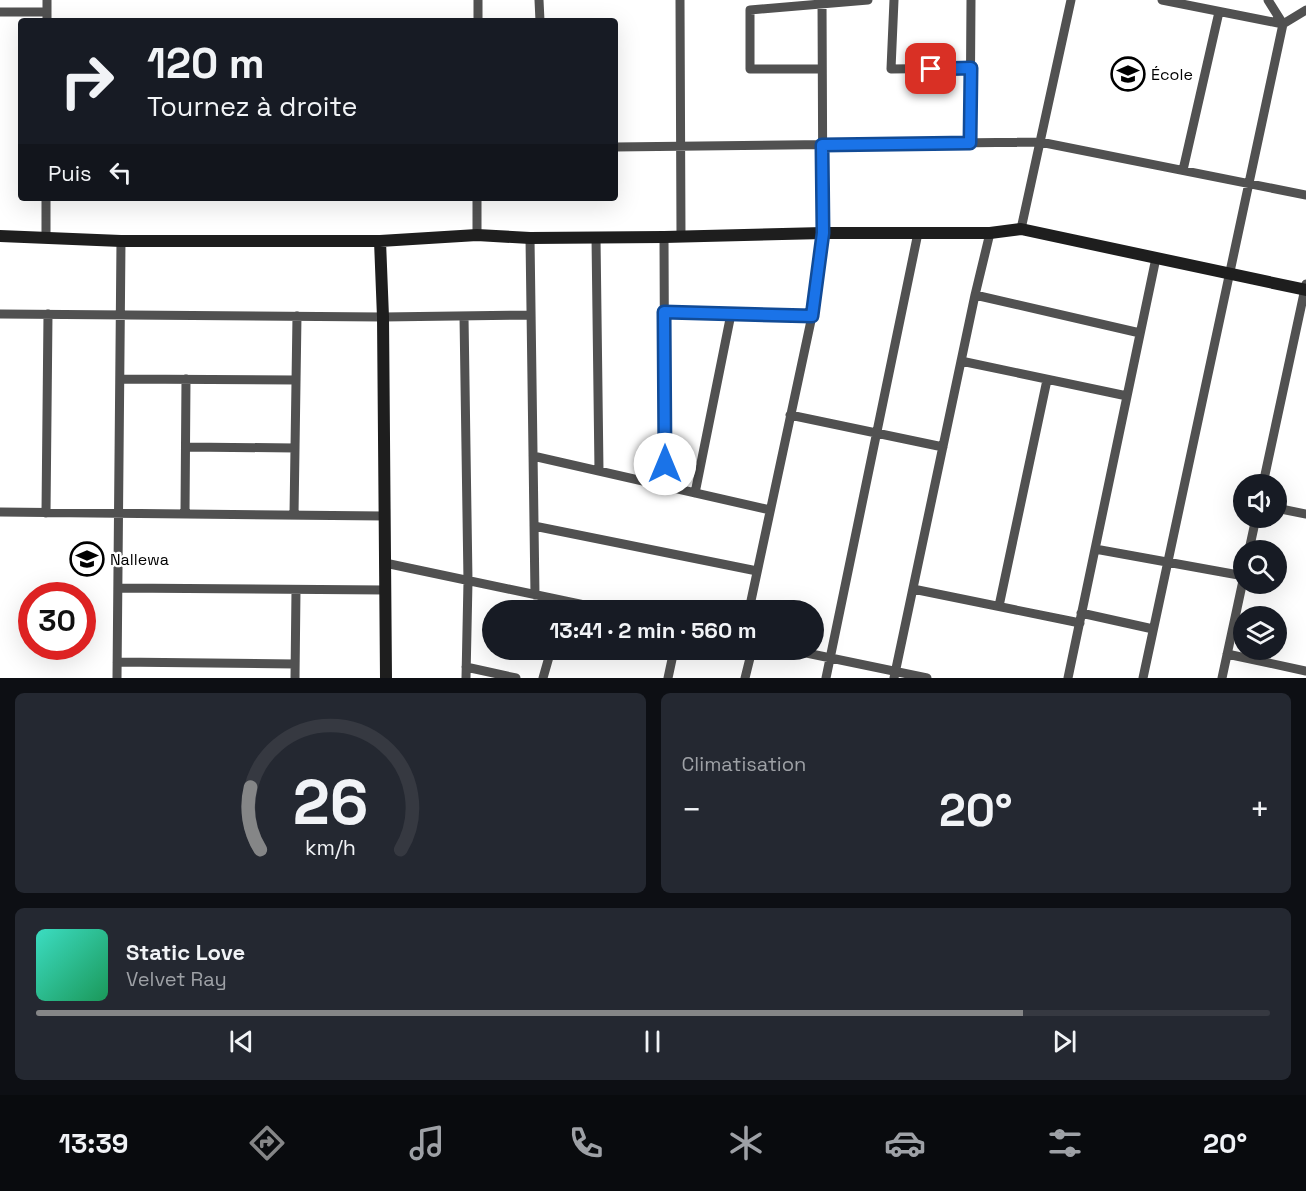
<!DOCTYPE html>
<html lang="fr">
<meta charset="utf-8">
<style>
body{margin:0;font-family:"Space Grotesk",sans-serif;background:#242831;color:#f1f3f6;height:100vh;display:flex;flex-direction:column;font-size:22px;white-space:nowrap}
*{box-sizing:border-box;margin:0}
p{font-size:20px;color:#9ea1a6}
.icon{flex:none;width:33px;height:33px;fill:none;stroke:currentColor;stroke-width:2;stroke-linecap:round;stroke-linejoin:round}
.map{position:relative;height:678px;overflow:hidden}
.panel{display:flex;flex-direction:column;gap:15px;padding:15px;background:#0d0f14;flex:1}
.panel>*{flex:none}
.banner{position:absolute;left:18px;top:18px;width:600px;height:183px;border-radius:6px;box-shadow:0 6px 24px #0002;background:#171b24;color:#f1f3f6;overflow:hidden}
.buttons{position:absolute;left:1233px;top:474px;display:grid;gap:12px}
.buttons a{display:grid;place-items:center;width:54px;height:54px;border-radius:50%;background:#171b24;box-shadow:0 6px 24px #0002;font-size:30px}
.speed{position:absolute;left:18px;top:582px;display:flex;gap:12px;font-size:30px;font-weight:700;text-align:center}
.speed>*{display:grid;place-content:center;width:78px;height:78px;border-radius:50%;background:#171b24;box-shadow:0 6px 24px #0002;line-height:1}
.speed .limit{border:9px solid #d22;background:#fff;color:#111}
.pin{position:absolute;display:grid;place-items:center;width:51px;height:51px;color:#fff;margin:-26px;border-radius:12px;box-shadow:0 3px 9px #0006}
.me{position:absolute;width:66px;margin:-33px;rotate:0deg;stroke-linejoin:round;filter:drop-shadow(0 0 4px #0008)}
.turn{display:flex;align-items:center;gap:21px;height:126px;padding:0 30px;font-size:27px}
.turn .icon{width:78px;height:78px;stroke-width:2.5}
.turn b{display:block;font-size:42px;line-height:51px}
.then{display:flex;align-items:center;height:57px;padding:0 30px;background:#0003;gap:12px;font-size:22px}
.big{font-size:45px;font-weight:700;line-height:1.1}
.panel .tile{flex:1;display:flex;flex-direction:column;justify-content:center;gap:9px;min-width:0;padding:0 21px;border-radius:9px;background:#242831}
.panel .dial{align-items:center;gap:0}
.dial svg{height:156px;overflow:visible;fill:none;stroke:#363941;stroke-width:7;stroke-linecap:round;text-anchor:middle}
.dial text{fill:#f1f3f6;stroke:none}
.song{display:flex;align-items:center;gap:18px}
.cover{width:72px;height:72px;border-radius:9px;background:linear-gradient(135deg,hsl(170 70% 55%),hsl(150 70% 35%))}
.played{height:6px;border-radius:3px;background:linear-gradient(90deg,#858687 80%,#363941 80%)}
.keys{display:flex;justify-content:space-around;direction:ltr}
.heat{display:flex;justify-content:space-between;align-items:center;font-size:33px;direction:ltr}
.panel .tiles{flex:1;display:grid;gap:15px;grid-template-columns:1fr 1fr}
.tile:last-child{grid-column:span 2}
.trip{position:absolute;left:482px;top:600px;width:342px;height:60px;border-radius:30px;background:#171b24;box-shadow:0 6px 24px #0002;font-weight:700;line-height:60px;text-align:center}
.menu{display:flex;height:96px;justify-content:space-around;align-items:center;background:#090b0e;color:#9ea1a6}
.menu .icon{width:42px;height:42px}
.menu .current{color:#858687}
.menu b{font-size:27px;color:#f1f3f6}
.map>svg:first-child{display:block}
</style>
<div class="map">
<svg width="1306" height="678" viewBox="0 0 1306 678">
<rect width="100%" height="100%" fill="#fff"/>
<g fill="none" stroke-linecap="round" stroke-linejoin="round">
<path stroke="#515151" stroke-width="9" d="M 539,0 L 540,21
M 680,0 L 681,235
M 894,0 L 891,69 L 971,68
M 1162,0 L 1283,24 L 1306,10
M 0,12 L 47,12
M 47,21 L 47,0
M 478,21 L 478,0
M 822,69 L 750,69 L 750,10 L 868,0
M 970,143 L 971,0
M 615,147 L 1040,142 L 1306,195
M 1183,170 L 1219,12
M 1021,229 L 1071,0
M 477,235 L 477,198
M 596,237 L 599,471
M 664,237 L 665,486
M 46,238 L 46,198
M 530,238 L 535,595
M 975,295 L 1140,333
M 664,312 L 812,316
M 0,314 L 383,317 L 531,315
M 464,316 L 468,581 L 466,678
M 961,361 L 1127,396
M 120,379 L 296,380
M 790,415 L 943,447
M 186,447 L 295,448
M 533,456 L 770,510
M 1263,484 L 1306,284
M 695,493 L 731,314
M 1276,508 L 1306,514
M 0,512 L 384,516
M 46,513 L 48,314
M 185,514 L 186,379
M 294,515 L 297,316
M 534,526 L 757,571
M 1095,549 L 1244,576 L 1222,678
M 1249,550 L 1256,518
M 385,563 L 608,610
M 118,588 L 385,590
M 913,589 L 1080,623
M 999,606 L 1047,380
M 749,610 L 812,316 L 823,233 L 822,0
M 1081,613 L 1153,629
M 792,650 L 927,678
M 1227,654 L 1306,671
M 117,662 L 295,664
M 466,667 L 516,678
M 117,678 L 121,241
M 295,678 L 296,590
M 543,678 L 551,650
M 668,678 L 674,650
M 745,678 L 752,650
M 826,678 L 918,233
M 894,678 L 975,295 L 990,233
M 1068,678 L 1156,258
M 1143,678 L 1283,24 L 1268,0"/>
<path stroke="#1e1e1e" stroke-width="12" d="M 0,236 L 121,241 L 380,241 L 477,235 L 530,238 L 664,237 L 823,233 L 990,233 L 1021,229 L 1306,290
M 380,241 L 383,317 L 386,678"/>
</g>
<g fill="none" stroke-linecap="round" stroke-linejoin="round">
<defs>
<path id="route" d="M 665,464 L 664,312 L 812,316 L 823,233 L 822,145 L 970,143 L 971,68 L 931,69"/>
</defs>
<use href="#route" stroke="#114b97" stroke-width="15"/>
<use href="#route" stroke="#1a73e8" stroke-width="10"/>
</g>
<defs>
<symbol id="school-ring" viewBox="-11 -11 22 22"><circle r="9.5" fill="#fff" stroke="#000" stroke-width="1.5"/><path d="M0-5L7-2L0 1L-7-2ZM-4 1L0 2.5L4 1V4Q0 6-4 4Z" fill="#000"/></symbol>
</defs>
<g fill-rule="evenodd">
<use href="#school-ring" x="1109" y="55" width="38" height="38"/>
<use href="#school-ring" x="68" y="540" width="38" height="38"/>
</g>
<g text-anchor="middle" stroke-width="4.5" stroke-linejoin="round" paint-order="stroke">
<g font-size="16" fill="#000" stroke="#fff" text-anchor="start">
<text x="1151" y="80">École</text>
<text x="110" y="565">Nallewa</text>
</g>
</g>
</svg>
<div class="buttons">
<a><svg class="icon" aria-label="sound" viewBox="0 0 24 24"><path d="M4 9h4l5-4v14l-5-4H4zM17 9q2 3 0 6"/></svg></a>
<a><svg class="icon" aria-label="search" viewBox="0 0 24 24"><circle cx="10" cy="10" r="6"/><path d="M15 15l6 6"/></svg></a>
<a><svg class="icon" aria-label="layers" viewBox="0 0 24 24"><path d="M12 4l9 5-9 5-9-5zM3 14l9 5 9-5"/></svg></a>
</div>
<div class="speed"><div class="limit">30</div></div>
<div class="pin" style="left:931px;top:69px;background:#d93025"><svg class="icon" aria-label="arrive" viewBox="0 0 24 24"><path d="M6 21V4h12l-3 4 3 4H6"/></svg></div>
<svg class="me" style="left:665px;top:464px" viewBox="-20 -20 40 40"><circle r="19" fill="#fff"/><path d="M0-13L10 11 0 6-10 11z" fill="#1a73e8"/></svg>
<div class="trip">13:41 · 2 min · 560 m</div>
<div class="banner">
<div class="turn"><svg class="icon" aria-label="right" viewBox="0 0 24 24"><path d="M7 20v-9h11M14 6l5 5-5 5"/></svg><div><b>120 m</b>Tournez à droite</div></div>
<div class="then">Puis<svg class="icon" aria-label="left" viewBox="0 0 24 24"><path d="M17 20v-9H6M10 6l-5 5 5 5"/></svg></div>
</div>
</div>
<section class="panel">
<div class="tiles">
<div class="tile dial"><svg viewBox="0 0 100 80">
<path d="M14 69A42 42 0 1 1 86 69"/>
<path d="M14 69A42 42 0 0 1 9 37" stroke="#858687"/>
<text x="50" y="56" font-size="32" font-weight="700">26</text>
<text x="50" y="72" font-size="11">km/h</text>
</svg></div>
<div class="tile"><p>Climatisation</p>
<div class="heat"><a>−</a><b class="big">20°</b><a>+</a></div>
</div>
<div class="tile">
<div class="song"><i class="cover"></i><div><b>Static Love</b><p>Velvet Ray</p></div></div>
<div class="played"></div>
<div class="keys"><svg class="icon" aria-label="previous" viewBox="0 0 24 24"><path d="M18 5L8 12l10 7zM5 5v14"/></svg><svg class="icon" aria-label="pause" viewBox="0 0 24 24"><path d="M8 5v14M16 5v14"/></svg><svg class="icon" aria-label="next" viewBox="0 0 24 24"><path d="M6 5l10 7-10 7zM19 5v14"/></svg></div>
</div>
</div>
</section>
<nav class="menu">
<b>13:39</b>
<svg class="icon current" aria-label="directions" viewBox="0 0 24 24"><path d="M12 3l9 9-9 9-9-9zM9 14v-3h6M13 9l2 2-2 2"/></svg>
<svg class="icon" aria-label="music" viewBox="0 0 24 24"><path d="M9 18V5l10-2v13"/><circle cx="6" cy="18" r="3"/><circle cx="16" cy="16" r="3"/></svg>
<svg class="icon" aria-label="phone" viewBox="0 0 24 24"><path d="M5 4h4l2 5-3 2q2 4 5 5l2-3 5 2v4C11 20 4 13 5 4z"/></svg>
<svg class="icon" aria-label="climate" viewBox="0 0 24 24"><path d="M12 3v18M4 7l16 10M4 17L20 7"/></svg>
<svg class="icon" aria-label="car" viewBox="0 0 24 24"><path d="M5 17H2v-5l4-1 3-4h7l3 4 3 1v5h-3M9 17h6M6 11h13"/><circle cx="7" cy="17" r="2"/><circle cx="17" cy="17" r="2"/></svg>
<svg class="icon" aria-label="filters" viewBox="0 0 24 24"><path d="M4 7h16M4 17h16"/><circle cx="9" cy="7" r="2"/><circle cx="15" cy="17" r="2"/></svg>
<b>20°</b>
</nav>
